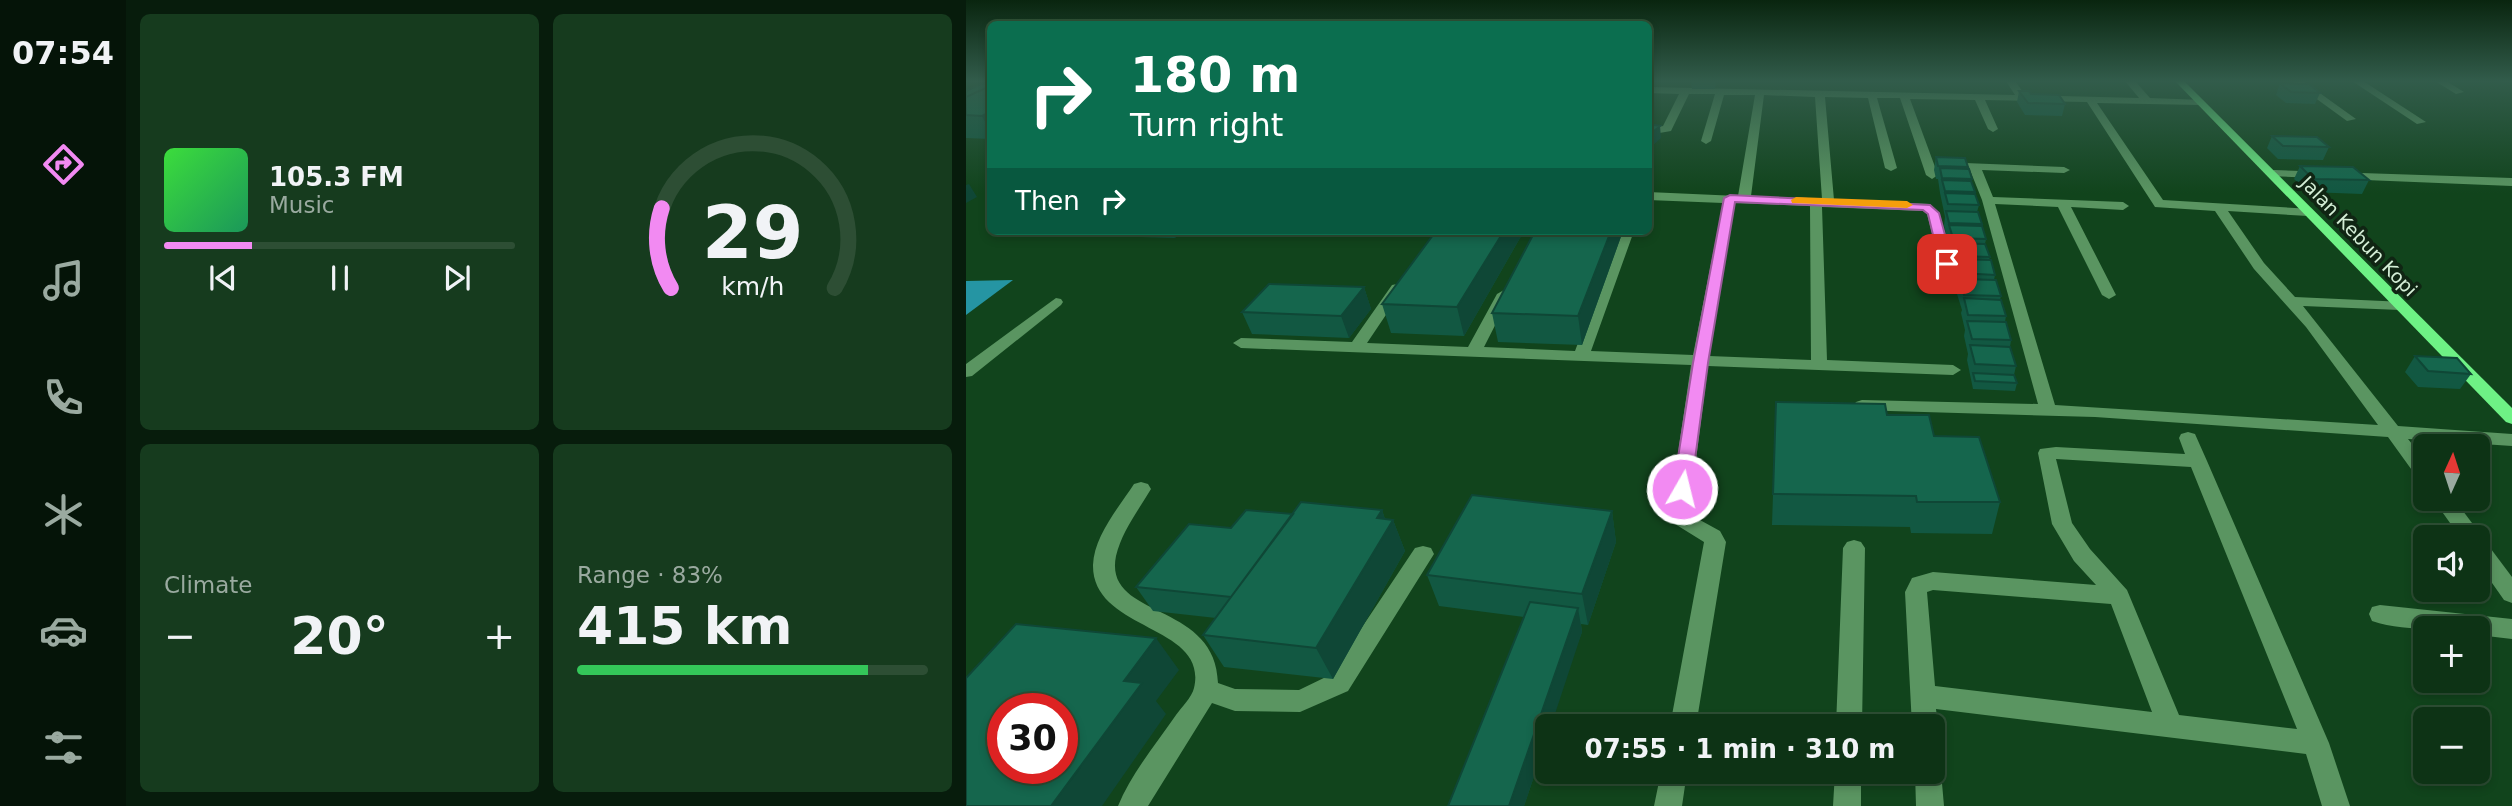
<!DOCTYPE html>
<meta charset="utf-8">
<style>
body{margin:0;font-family:"DejaVu Sans",sans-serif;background:#163b1e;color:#f1f3f6;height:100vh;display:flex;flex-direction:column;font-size:26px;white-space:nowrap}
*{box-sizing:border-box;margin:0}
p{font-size:23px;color:#9aaaa0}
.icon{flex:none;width:38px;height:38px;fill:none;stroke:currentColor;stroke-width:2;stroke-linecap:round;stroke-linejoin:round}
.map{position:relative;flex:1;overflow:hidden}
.drawer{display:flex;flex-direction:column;gap:14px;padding:14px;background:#071c0c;width:840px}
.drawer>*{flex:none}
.guide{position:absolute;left:21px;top:21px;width:665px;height:214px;border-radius:10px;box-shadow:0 4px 10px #0003,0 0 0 2px #2d4e34;background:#0b6e4f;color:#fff;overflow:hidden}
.needle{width:46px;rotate:3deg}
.buttons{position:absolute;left:1447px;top:434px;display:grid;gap:14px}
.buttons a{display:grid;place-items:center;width:77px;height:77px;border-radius:10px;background:#0d3315;box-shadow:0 4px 10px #0003,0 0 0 2px #2d4e34;font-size:35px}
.speed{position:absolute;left:21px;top:693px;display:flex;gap:14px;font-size:35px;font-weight:700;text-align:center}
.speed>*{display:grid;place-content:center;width:91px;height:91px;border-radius:50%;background:#0d3315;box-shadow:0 4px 10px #0003,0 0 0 2px #2d4e34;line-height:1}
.speed .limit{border:10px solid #d22;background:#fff;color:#111}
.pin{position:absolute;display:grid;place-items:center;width:60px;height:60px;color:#fff;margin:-30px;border-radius:14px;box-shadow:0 4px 10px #0006}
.me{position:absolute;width:77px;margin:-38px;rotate:8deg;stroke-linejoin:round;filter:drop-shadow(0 0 5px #0008)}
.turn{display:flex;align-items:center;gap:24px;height:147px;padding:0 28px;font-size:32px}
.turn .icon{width:91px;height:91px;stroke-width:2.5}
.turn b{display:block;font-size:49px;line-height:60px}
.then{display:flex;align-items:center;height:66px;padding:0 28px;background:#0003;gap:14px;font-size:26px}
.big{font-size:52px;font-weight:700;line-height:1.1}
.drawer .widget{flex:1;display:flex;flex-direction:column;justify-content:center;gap:10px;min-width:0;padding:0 24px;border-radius:10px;background:#163b1e}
.drawer .dial{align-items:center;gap:0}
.dial svg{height:182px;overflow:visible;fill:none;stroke:#2d4e34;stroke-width:7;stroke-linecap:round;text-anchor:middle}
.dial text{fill:#f1f3f6;stroke:none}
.song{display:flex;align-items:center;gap:21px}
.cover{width:84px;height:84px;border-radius:10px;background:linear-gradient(135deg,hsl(120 70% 55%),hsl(150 70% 35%))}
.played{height:7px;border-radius:4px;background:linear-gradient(90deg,#f28af2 25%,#2d4e34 25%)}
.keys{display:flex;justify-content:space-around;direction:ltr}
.heat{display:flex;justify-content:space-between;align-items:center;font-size:38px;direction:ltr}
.charge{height:10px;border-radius:5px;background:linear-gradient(90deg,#34c759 83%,#2d4e34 0)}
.drawer .tiles{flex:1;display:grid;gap:14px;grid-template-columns:repeat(2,1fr)}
.trip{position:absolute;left:569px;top:714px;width:410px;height:70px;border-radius:10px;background:#0d3315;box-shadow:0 4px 10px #0003,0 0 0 2px #2d4e34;font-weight:700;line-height:70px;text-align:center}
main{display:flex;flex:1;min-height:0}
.tab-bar{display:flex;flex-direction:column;width:126px;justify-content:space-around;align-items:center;background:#051408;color:#9aaaa0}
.tab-bar .icon{width:49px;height:49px}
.tab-bar .selected{color:#f28af2}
.tab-bar b{font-size:32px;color:#f1f3f6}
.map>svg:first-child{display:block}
</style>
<main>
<nav class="tab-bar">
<b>07:54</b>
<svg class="icon selected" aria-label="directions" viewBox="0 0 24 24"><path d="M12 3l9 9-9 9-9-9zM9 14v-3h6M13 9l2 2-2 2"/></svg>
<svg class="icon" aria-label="music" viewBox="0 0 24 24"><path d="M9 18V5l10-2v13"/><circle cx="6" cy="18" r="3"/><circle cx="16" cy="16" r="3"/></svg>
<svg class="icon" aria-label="phone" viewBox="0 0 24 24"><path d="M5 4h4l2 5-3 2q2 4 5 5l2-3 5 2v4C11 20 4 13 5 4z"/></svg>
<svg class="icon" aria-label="climate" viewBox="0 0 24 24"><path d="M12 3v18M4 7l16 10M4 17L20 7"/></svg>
<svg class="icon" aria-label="car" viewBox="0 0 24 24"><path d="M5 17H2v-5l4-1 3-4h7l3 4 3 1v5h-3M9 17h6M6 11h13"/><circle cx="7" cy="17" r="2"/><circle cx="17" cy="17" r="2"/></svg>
<svg class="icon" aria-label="filters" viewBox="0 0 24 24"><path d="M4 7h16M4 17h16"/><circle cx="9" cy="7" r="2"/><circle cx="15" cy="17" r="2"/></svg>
</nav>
<section class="drawer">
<div class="tiles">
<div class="widget">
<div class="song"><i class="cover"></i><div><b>105.3 FM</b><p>Music</p></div></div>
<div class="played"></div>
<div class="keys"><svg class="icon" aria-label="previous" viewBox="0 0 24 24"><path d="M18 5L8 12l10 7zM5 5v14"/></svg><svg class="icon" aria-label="pause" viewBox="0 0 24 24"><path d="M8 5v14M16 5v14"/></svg><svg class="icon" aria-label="next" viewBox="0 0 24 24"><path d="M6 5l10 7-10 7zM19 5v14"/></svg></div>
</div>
<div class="widget dial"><svg viewBox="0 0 100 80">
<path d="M14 69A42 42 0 1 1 86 69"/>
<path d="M14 69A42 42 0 0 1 10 34" stroke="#f28af2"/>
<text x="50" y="56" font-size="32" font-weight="700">29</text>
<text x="50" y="72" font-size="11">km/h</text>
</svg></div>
<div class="widget"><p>Climate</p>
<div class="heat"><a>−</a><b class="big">20°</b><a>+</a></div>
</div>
<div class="widget"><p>Range · 83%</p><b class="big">415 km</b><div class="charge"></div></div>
</div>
</section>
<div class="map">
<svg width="1546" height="806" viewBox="0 0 1546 806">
<rect width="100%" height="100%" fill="#11441c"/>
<path fill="#2595a3" d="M 47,280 L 0,315 L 0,281 Z"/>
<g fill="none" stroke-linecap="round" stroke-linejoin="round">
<path fill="#5a9561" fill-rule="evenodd" d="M 1040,81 L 1049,81 L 1059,95 L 1173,98 L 1159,81 L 1169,81 L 1184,98 L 1237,100 L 1237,104 L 1234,105 L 1131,103 L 1197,200 L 1346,209 L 1346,215 L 1342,216 L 1262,211 L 1298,263 L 1329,297 L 1439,302 L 1442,305 L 1439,308 L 1434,310 L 1337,306 L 1432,426 L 1546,434 L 1546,446 L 1442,439 L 1460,461 L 1460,482 L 1453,480 L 1422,437 L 1129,417 L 890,410 L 887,406 L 890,402 L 896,400 L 1072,404 L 1016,200 L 1004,170 L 993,166 L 999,163 L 1098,167 L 1104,170 L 1098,173 L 1016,170 L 1027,197 L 1157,202 L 1163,206 L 1157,210 L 1105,207 L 1150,295 L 1143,299 L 1136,295 L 1092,207 L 1029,204 L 1089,405 L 1412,425 L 1340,327 L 1288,269 L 1249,211 L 1189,207 L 1121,102 L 1019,100 L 1032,129 L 1027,132 L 1022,129 L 1009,100 L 944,99 L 972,175 L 966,179 L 960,175 L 934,98 L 911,98 L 931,168 L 925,171 L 919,168 L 902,98 L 859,97 L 868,200 L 964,204 L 973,213 L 988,264 L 981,268 L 974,264 L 961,214 L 957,211 L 856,207 L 861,360 L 987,365 L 995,370 L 987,375 L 742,366 L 723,514 L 754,531 L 760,542 L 730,726 L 704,726 L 738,542 L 709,524 L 703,514 L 725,365 L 275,348 L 267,343 L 275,338 L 386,342 L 426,285 L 431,284 L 438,288 L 401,343 L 502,347 L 531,294 L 538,290 L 545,294 L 518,347 L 609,351 L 654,231 L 668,231 L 625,351 L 727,355 L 757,203 L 682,200 L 682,192 L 772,196 L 789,95 L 758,95 L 745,141 L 740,144 L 735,141 L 749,94 L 723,94 L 705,131 L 682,135 L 682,129 L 697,126 L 713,94 L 682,93 L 682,87 L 1049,95 ZM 798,95 L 849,97 L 856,199 L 785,196 ZM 769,203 L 844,206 L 845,360 L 743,356 Z
M 1326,81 L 1337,81 L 1390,119 L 1381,121 Z
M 1386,81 L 1397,81 L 1460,122 L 1451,124 Z
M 1469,81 L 1480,81 L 1498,92 L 1490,94 Z
M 1308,170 L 1546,178 L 1546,186 L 1304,176 L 1302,174 Z
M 90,298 L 95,299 L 97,302 L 95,305 L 6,376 L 0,377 L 0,364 Z
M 1222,432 L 1229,434 L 1241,461 L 1363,743 L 1384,806 L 1356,806 L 1340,754 L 970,709 L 972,726 L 968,734 L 966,735 L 966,726 L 946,726 L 939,592 L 946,578 L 967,572 L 1130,585 L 1108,561 L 1086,524 L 1072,453 L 1074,449 L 1090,447 L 1219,454 L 1213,438 L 1215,434 ZM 1090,459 L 1225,467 L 1331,729 L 1213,715 L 1161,590 L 1124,549 L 1106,523 ZM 967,590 L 1145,604 L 1186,712 L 969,686 L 961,592 Z
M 175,482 L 182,484 L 185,489 C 172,511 156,531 150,556 C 137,620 250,600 252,683 L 269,689 L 333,690 L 364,675 L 449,548 L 457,546 L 465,548 L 468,554 L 382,691 L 334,712 L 269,711 L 246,703 L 182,806 L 152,806 C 165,774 190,744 210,715 C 215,708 226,697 228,688 C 243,624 126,632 127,565 C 128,536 153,507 168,484 Z
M 1467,499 L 1488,499 L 1512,531 L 1514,540 L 1519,541 L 1546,577 L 1546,603 L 1538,600 L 1512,563 L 1512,537 L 1494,537 Z
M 888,540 L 895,542 L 899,548 L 896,726 L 870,726 L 877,548 L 881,542 Z
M 1414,605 L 1546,619 L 1546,639 L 1512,635 L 1512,628 C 1477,628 1439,632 1406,621 L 1403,614 L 1406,607 Z
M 966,761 L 971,763 L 975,772 L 978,806 L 950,806 L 949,772 L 966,772 Z
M 695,772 L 721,772 L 716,806 L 688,806 Z
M 869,772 L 895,772 L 895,806 L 867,806 Z"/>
<path fill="#6ef185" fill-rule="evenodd" d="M 1209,81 L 1218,81 L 1546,408 L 1546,424 L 1540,422 Z"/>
</g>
<path fill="#125842" d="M 725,81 L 750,81 L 749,89 L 726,89 Z
M 1314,83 L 1354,93 L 1349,104 L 1320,103 L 1310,95 Z
M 24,84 L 24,139 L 0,138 L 0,91 Z
M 1053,91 L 1099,104 L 1096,116 L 1059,115 L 1051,102 Z
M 1306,136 L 1363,147 L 1357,160 L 1312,159 L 1301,148 Z
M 970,157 L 1002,167 L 1006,179 L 1005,181 L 1013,205 L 1011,212 L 1020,239 L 1019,244 L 1024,257 L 1023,260 L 1029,275 L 1028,280 L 1035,296 L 1034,300 L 1040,316 L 1039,322 L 1045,340 L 1044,347 L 1050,366 L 1048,375 L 1051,383 L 1049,391 L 1007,389 L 1001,360 L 1002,354 L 998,336 L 999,330 L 995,313 L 996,310 L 991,294 L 992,288 L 991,288 L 988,274 L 988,270 L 986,270 L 983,257 L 984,252 L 978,225 L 979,217 L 974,193 L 972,179 L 970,179 L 968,170 Z
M 1334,166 L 1403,180 L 1396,194 L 1342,192 L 1328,179 Z
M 137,231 L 218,231 L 209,238 L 140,236 Z
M 470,231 L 558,231 L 498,336 L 425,333 L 416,304 Z
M 657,231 L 616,345 L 532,342 L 526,313 Z
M 398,287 L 405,309 L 383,338 L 286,334 L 276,312 Z
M 1449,356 L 1505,374 L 1494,389 L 1452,387 L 1439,372 Z
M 810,402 L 921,415 L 968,436 L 1034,502 L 1026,534 L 945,533 L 944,527 L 806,525 Z
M 416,510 L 419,519 L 427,520 L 439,551 L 367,679 L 258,667 L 237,635 L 250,618 L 187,611 L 170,587 L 265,528 L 327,514 Z
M 646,511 L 650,542 L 622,625 L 615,624 L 616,632 L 581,726 L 581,738 L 558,806 L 558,617 L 473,606 L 461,575 Z"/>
<path fill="#0f4736" d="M 24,112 L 24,131 L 16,116 Z
M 694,126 L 695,138 L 683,149 L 682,136 Z
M 3,184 L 11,197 L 0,203 L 0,185 Z
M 206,231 L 218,231 L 209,238 Z
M 538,231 L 558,231 L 498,336 L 491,307 Z
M 645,231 L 657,231 L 616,345 L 612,316 Z
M 398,287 L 405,309 L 383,338 L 375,316 Z
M 416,510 L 422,528 L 427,520 L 439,551 L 367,679 L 350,648 L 411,518 Z
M 646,511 L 650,542 L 622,625 L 616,594 Z
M 612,608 L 616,632 L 585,726 L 581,726 L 581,738 L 558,806 L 543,806 Z
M 190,638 L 213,670 L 190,701 L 200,714 L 136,806 L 85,806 L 158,681 Z"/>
<path fill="#15664d" stroke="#0f4736" stroke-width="2" fill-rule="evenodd" d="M 1314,83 L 1343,84 L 1354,93 L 1325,92 Z
M 15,84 L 24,84 L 24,86 L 0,97 L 0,91 Z
M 24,86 L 24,112 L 16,116 L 0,115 L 0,97 Z
M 1053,91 L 1063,91 L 1065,94 L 1093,95 L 1099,104 L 1062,103 Z
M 682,124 L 694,126 L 682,136 Z
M 1306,136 L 1351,137 L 1363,147 L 1317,146 Z
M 970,157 L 999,158 L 1002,167 L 972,166 Z
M 1334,166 L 1387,167 L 1403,180 L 1347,179 Z
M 974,168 L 1003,169 L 1006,179 L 976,178 Z
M 976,180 L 1005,181 L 1009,192 L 979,191 Z
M 979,193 L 1009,194 L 1013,205 L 982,204 Z
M 980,211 L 1012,212 L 1016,224 L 983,223 Z
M 983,225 L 1016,226 L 1020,239 L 987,238 Z
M 470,231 L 538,231 L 491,307 L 416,304 Z
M 569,231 L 645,231 L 612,316 L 526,313 Z
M 986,243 L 1019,244 L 1024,257 L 989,256 Z
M 990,259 L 1025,260 L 1029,275 L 994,273 Z
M 994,279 L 1030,280 L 1035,296 L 998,295 Z
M 303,284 L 398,287 L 375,316 L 276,312 Z
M 998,298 L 1035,300 L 1040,316 L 1002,315 Z
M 1001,321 L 1040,322 L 1045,340 L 1006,339 Z
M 1004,345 L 1044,347 L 1050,366 L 1009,364 Z
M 1449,356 L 1491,358 L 1505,374 L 1462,371 Z
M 1007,373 L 1048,375 L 1051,383 L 1009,381 Z
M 810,402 L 919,404 L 921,415 L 963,415 L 968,436 L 1013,437 L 1034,502 L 951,502 L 950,496 L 807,494 Z
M 506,495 L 646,511 L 616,594 L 461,575 Z
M 335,502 L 416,510 L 411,518 L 427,520 L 350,648 L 237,635 Z
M 280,510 L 327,514 L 265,597 L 170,587 L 223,524 L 265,528 Z
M 564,602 L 612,608 L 543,806 L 482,806 Z
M 50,624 L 190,638 L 158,681 L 176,683 L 85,806 L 0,806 L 0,678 ZM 37,709 L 96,709 L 96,768 L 37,768 Z"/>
<linearGradient id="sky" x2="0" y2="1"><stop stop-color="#09250f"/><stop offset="0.42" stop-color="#325c4b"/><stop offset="1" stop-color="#325c4b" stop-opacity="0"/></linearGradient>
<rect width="1546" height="193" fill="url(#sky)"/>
<path fill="#f28af2" stroke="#9d5a9d" stroke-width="2" d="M 764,195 L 964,205 L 973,213 L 987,264 L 981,268 L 974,264 L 962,214 L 957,210 L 769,202 L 742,363 L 725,489 L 723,493 L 710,493 L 707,489 L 727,363 L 758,198 Z"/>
<path fill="#f59e0b" d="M 830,197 L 941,201 L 947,205 L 941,208 L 826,203 L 825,200 Z"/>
<g text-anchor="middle" stroke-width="7" stroke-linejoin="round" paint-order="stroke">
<g font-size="19" fill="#d4eed6" stroke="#102513">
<text transform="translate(1393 236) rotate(46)" y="7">Jalan Kebun Kopi</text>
</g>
</g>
</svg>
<div class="buttons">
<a><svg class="needle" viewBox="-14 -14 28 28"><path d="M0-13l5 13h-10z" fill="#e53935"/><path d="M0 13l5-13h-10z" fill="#9aaaa0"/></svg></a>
<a><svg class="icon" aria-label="sound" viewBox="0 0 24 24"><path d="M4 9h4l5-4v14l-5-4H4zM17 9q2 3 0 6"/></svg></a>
<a>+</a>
<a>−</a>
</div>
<div class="speed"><div class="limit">30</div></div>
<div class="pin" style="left:981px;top:264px;background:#d93025"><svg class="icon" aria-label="arrive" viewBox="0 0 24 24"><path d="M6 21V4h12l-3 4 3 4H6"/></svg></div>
<svg class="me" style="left:716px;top:489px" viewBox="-20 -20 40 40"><circle r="17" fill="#f28af2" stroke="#fff" stroke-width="3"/><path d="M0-11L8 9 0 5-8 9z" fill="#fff"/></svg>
<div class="trip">07:55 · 1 min · 310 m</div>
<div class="guide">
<div class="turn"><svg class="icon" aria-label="right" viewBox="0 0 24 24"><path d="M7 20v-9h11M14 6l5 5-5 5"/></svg><div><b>180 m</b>Turn right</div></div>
<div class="then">Then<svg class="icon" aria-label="right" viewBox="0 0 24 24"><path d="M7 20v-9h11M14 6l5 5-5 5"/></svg></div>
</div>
</div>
</main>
